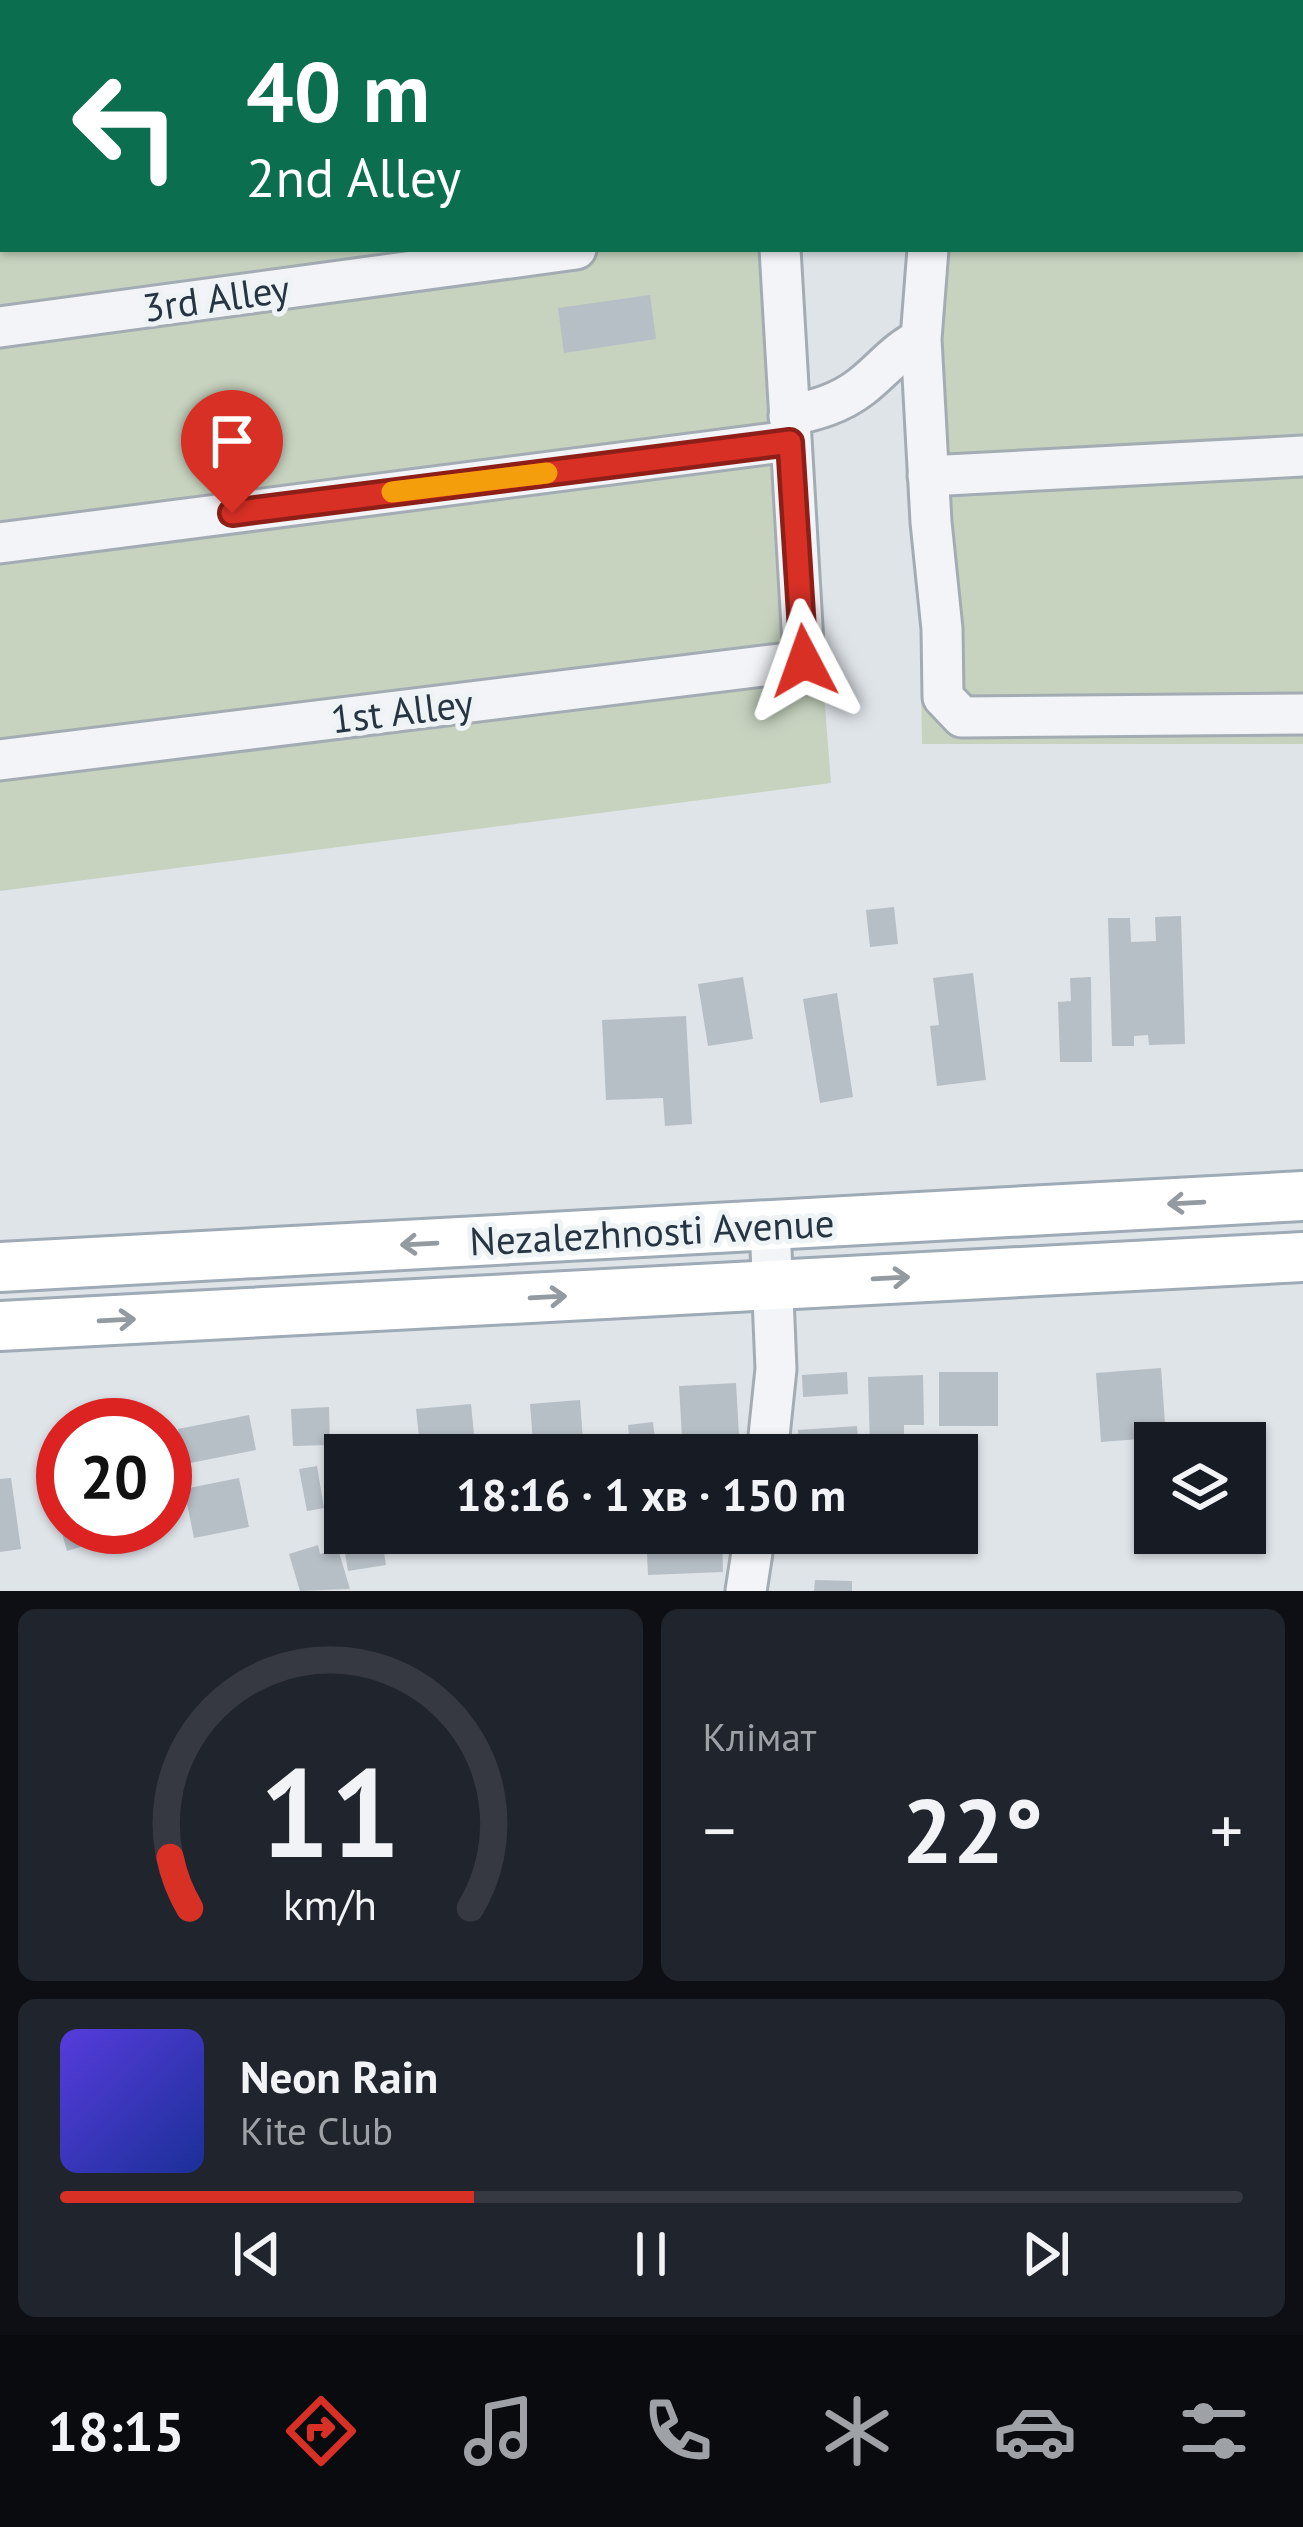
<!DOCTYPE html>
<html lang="uk">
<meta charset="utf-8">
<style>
body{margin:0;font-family:"PT Sans",sans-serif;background:#20242c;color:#f1f3f6;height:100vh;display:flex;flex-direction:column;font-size:45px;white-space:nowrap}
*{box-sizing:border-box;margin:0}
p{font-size:39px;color:#9ea1a6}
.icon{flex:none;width:66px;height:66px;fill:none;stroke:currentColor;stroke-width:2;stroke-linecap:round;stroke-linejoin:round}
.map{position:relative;height:1591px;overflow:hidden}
.details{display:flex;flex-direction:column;gap:18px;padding:18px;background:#0d0f14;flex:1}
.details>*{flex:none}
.guide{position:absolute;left:0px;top:0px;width:1305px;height:252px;box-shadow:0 3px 9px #0004;background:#0b6e4f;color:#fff;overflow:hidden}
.buttons{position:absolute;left:1134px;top:1422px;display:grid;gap:24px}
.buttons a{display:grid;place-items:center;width:132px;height:132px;border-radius:0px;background:#171b24;box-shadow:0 3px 9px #0004;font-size:60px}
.speed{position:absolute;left:36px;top:1398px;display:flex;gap:24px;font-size:60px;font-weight:700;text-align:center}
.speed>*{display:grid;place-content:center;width:156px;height:156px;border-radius:50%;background:#171b24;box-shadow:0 3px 9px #0004;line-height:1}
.speed .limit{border:18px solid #d22;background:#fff;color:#111}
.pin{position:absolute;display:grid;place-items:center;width:102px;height:102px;color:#fff;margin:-123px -51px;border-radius:50% 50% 50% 0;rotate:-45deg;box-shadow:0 0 12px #0007}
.pin .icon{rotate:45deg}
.me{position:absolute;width:132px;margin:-66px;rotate:356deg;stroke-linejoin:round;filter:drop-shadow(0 0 9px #0008)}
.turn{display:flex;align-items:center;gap:42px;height:252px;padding:0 48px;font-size:54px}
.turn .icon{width:156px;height:156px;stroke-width:2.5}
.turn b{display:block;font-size:84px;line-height:102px}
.big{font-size:90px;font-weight:700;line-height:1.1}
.details .tile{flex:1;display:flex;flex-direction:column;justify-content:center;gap:18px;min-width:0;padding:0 42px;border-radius:18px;background:#20242c}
.details .dial{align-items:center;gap:0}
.dial svg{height:312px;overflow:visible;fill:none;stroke:#363941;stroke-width:7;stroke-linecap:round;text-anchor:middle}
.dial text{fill:#f1f3f6;stroke:none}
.song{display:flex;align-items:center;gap:36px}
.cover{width:144px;height:144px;border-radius:18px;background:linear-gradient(135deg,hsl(250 70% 55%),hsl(230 70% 35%))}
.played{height:12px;border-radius:6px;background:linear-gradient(90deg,#d93025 35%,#363941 35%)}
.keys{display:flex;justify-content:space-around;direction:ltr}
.heat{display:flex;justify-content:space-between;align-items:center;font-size:66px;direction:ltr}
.details .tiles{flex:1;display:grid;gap:18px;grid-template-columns:1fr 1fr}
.tile:last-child{grid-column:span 2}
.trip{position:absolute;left:324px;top:1434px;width:654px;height:120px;border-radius:0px;background:#171b24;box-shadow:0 3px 9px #0004;font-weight:700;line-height:120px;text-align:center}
.tabs{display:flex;height:192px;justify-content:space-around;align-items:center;background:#090b0e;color:#9ea1a6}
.tabs .icon{width:84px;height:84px}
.tabs .selected{color:#d93025}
.tabs b{font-size:54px;color:#f1f3f6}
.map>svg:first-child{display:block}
</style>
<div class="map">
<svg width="1303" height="1591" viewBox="0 0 1303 1591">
<rect width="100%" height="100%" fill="#dfe4e9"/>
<path fill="#c7d3bf" d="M 0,0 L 769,0 L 769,3 L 3,3 L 3,249 L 789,249 L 831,783 L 0,891 Z
M 969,0 L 1303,0 L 1303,58 L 1302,3 Z
M 1303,110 L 1303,744 L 922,744 L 914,249 L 1302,249 Z"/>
<path fill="#b6bec6" d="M 650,295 L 656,339 L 564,353 L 558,308 Z
M 894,907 L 898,944 L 870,947 L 866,910 Z
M 1181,916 L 1185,1044 L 1149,1045 L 1148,1035 L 1134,1036 L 1134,1046 L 1112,1046 L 1108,918 L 1130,918 L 1131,942 L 1156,941 L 1155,917 Z
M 973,973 L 986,1080 L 937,1086 L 930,1026 L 939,1025 L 933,978 Z
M 743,977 L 753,1039 L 708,1046 L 698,984 Z
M 1091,977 L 1092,1062 L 1060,1062 L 1058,1002 L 1071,1001 L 1070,978 Z
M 837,993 L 853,1097 L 820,1103 L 803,999 Z
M 686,1016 L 692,1124 L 665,1126 L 663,1098 L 606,1100 L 602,1020 Z
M 1161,1368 L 1166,1437 L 1101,1442 L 1096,1373 Z
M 847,1372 L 848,1394 L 803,1397 L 802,1375 Z
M 939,1372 L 998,1372 L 998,1426 L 939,1426 Z
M 923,1375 L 924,1425 L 904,1425 L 904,1446 L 870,1447 L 868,1377 Z
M 736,1383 L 739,1435 L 682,1437 L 679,1386 Z
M 580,1400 L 584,1454 L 534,1455 L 530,1404 Z
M 471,1404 L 476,1455 L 421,1455 L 416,1409 Z
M 329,1407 L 330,1445 L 293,1446 L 291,1409 Z
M 249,1415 L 256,1450 L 185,1464 L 178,1429 Z
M 653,1422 L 657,1455 L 631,1455 L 628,1425 Z
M 857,1426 L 859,1452 L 800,1455 L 798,1430 Z
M 46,1440 L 63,1440 L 63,1487 L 45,1487 Z
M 345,1457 L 345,1533 L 381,1533 L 386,1565 L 348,1571 L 329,1460 Z
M 317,1466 L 324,1508 L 307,1511 L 299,1469 Z
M 11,1478 L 21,1549 L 0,1552 L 0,1479 Z
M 239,1478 L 249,1527 L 194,1538 L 184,1489 Z
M 63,1509 L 63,1527 L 89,1527 L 94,1543 L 67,1551 L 56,1511 Z
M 119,1527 L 156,1527 L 158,1535 L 122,1542 Z
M 646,1533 L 722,1533 L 723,1572 L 648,1575 Z
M 318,1545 L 320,1554 L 338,1549 L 350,1589 L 300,1591 L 289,1554 Z
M 815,1580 L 852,1581 L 852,1591 L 814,1591 Z"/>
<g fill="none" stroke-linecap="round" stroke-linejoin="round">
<defs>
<path id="minor" d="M 810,3 L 859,1
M 1302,76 L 1303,76
M 0,107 L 3,106
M 928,249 L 921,339 L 931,522 L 942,629 L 943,697 L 962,717 L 1303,714
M 0,327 L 576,249
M 789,416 C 815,410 839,404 861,387 C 882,371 896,351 921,339
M 928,476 L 1303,456
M 0,543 L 790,441
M 0,760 L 804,661 L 780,249
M 767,1455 L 776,1369 L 770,1225
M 746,1591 L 755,1533"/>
<path id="major" d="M 0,1267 L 1303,1196
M 0,1326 L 1303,1257"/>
</defs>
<use href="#minor" stroke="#a4acb3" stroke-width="45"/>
<use href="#major" stroke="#9eaab5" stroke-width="54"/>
<use href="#minor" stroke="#f2f4f7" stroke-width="39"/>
<use href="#major" stroke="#fff" stroke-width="48"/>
</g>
<defs><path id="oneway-shaft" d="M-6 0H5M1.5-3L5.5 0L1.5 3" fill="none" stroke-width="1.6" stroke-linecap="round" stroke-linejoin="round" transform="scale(3)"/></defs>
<g stroke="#939aa0">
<use href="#oneway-shaft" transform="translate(1186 1203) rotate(177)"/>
<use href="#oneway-shaft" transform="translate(419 1244) rotate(177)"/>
<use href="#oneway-shaft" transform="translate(891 1278) rotate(-3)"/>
<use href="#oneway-shaft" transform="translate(548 1297) rotate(-3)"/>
<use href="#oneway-shaft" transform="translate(117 1320) rotate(-3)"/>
</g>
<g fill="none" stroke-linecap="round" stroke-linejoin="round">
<defs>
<path id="route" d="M 232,513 L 790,442 L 804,661"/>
</defs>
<use href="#route" stroke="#8d1f18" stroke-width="30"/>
<use href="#route" stroke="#d93025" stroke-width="21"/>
<path stroke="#f59e0b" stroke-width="21" d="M 392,492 L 547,473"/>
</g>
<g text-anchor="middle" stroke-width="10" stroke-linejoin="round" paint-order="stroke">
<g font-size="39" fill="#273441" stroke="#eef3f6">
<text transform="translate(216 298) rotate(-8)" y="14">3rd Alley</text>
<text transform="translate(402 711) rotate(-7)" y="14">1st Alley</text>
<text transform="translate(652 1232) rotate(-3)" y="14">Nezalezhnosti Avenue</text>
</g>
</g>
</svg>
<div class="buttons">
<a><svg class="icon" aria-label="layers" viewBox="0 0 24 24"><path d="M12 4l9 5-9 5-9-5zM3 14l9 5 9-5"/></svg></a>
</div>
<div class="speed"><div class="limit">20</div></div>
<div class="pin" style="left:232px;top:513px;background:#d93025"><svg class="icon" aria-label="arrive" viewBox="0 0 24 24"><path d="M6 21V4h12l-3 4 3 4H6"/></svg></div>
<svg class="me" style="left:804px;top:661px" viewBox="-20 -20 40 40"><path d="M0-17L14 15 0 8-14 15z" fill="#d93025" stroke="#fff" stroke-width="4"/></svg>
<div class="trip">18:16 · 1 хв · 150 m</div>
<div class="guide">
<div class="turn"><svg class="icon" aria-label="left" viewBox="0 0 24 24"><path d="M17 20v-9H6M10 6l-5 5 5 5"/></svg><div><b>40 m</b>2nd Alley</div></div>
</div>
</div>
<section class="details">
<div class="tiles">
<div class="tile dial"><svg viewBox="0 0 100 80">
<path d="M14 69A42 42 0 1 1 86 69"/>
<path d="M14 69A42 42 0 0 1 9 56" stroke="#d93025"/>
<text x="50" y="56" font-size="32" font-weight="700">11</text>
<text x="50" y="72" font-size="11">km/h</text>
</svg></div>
<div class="tile"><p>Клімат</p>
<div class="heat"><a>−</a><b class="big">22°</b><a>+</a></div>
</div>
<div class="tile">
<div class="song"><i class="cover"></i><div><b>Neon Rain</b><p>Kite Club</p></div></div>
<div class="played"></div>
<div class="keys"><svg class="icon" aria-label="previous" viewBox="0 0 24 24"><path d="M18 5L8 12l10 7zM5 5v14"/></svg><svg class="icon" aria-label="pause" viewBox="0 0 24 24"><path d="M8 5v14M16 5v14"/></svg><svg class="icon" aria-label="next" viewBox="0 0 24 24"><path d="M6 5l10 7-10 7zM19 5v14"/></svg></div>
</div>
</div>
</section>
<nav class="tabs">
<b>18:15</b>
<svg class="icon selected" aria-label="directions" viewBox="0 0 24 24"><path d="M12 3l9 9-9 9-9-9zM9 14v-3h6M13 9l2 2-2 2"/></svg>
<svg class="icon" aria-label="music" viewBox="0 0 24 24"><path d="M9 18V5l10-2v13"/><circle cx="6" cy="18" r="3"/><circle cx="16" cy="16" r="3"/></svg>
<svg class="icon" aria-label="phone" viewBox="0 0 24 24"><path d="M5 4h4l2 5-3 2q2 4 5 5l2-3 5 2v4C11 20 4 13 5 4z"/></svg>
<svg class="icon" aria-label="climate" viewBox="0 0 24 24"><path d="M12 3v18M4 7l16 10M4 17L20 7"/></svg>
<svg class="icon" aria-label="car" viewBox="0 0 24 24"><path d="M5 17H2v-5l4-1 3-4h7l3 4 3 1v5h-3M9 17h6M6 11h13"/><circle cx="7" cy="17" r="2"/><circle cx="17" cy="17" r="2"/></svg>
<svg class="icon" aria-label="filters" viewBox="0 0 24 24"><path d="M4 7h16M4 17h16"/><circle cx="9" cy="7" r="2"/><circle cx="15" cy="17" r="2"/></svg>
</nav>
